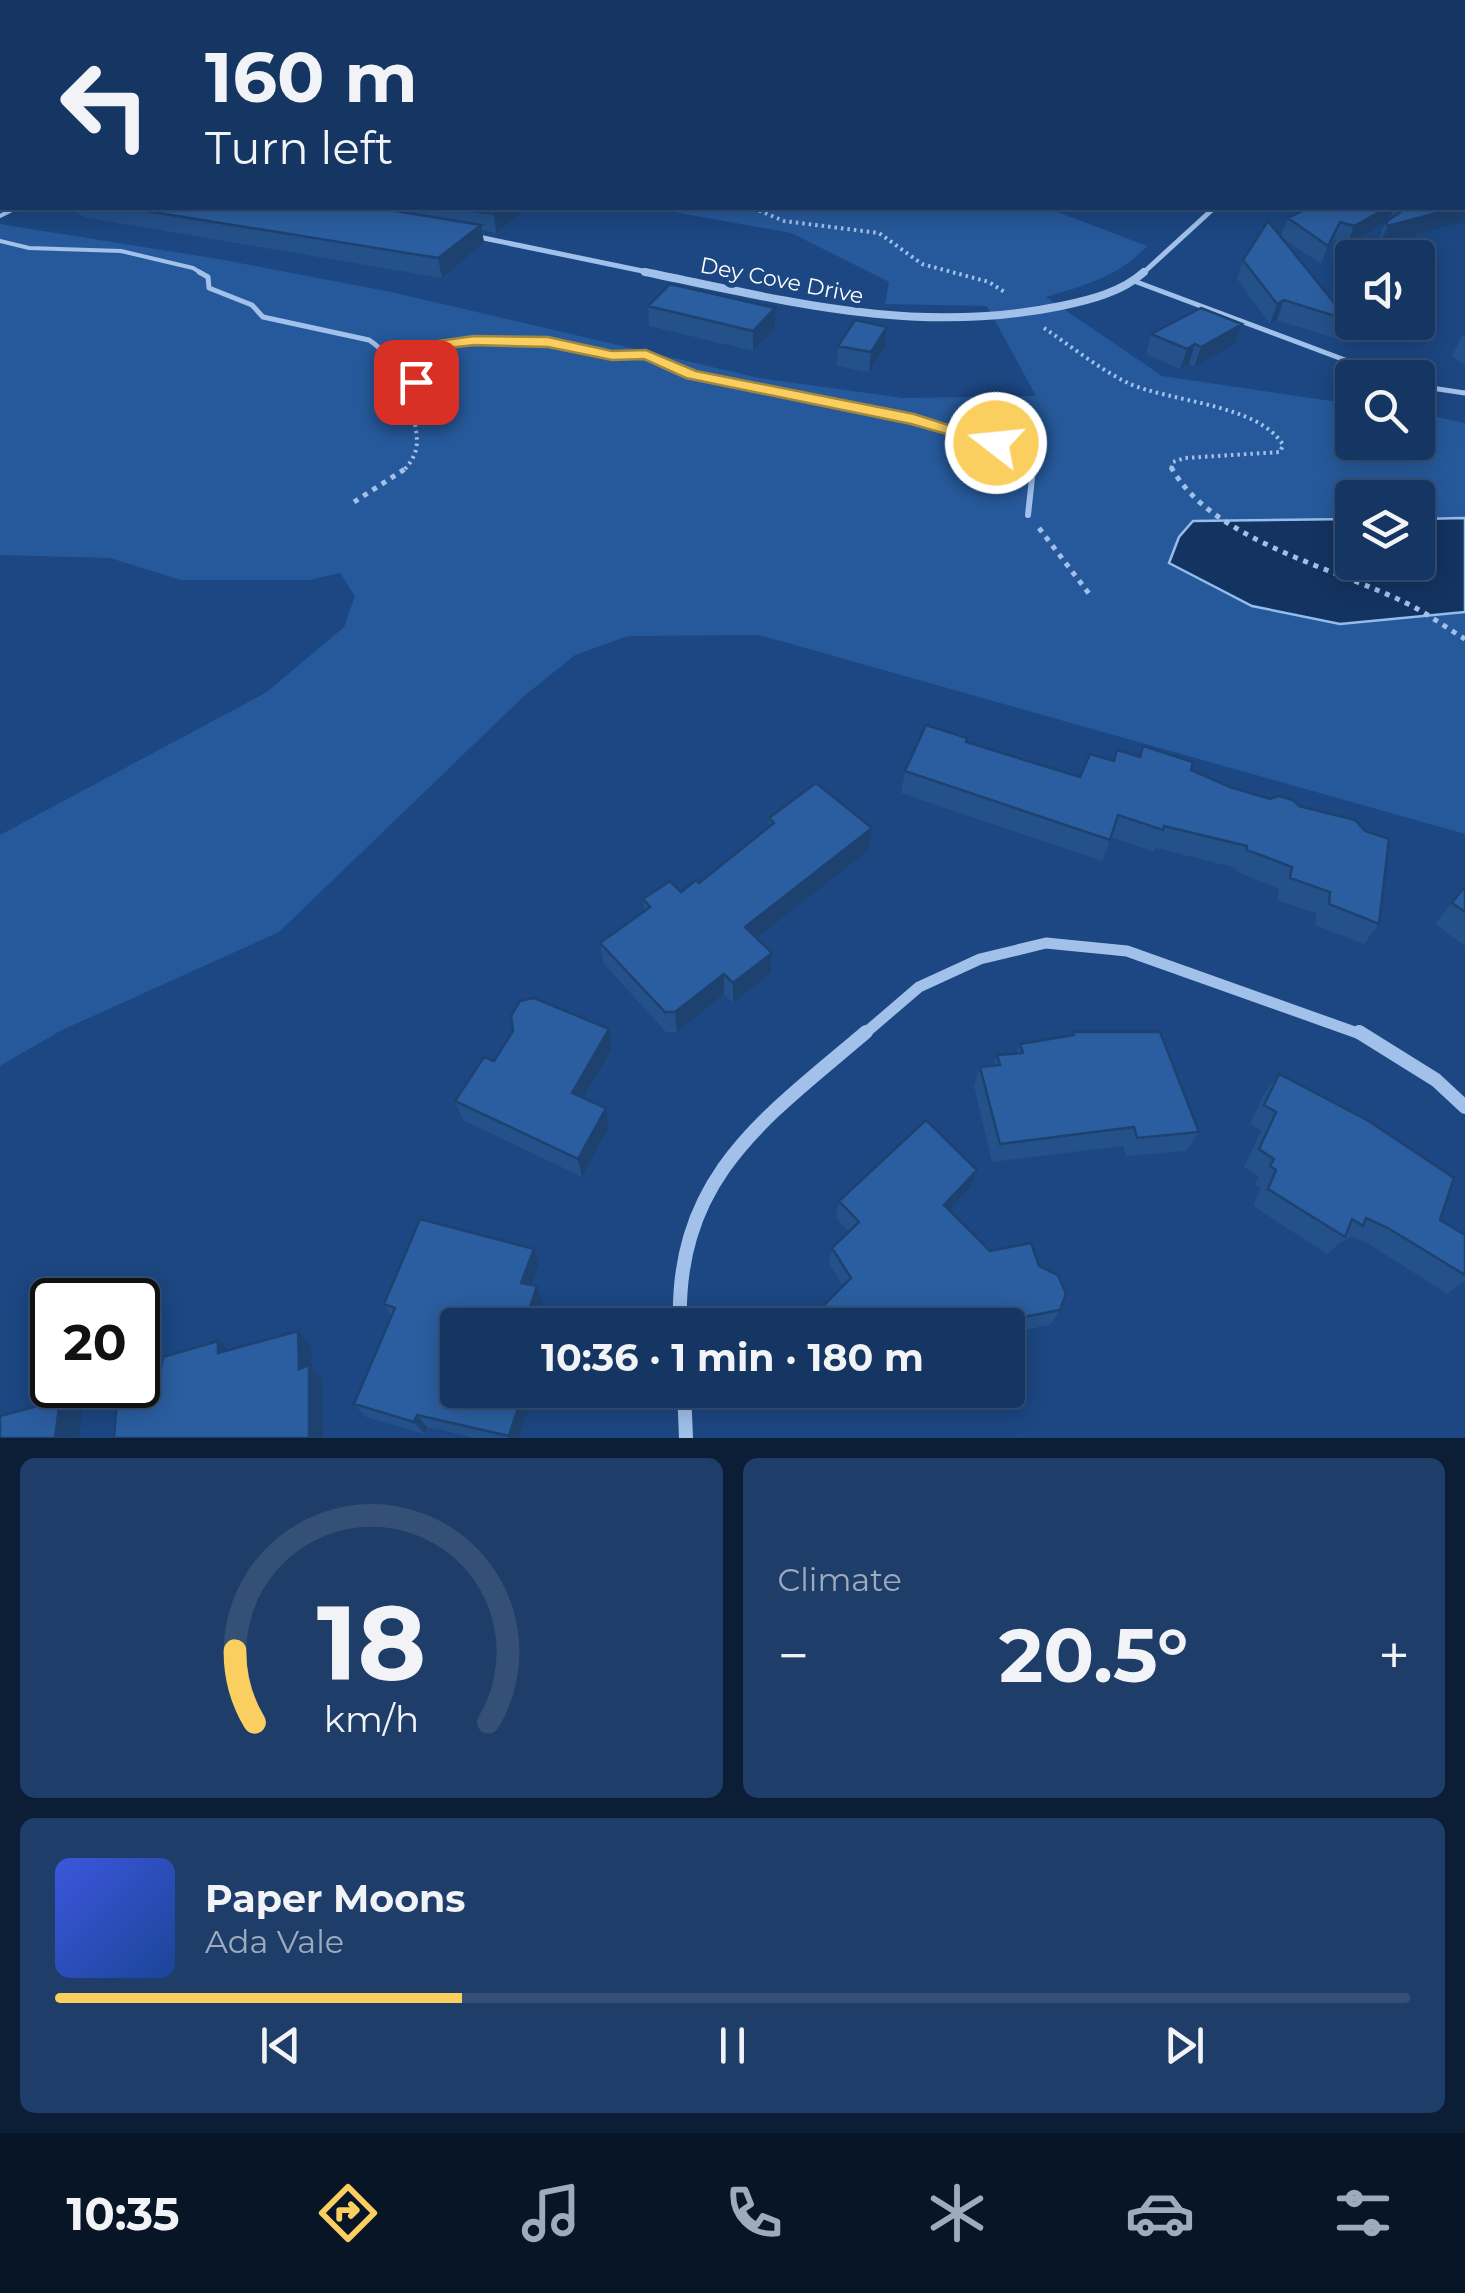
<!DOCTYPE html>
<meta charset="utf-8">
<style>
body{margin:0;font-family:Montserrat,sans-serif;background:#1e3d68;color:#f1f3f6;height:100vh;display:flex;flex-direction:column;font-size:38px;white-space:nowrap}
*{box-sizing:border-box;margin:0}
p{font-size:32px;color:#9dabbe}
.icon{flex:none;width:55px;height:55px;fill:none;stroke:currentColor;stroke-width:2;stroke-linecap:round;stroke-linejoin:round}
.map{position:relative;height:1438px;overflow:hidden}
.details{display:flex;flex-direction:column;gap:20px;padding:20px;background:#0c1d36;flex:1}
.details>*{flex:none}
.guide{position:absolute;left:0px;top:0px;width:1465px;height:210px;box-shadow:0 5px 25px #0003,0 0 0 2px #345077;background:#153562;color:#f1f3f6;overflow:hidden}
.fabs{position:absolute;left:1335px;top:240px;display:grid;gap:20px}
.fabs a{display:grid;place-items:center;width:100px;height:100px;border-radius:10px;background:#153562;box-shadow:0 5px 25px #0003,0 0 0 2px #345077;font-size:50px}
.speed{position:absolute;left:30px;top:1278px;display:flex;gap:20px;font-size:50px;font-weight:700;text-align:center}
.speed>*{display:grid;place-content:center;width:130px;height:130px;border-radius:50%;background:#153562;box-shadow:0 5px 25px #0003,0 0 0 2px #345077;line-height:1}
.speed .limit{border:5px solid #111;border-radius:15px;background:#fff;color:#111}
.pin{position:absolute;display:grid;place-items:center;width:85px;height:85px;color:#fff;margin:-42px;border-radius:20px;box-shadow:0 5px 15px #0006}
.me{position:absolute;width:110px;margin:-55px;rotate:286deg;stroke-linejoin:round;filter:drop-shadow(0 0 8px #0008)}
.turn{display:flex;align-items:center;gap:35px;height:210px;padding:0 40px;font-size:45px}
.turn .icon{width:130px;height:130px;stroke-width:2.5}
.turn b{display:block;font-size:70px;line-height:85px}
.big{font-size:75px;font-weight:700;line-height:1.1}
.details .card{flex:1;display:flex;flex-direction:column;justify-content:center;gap:15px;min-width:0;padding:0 35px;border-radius:15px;background:#1e3d68}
.details .dial{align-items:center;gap:0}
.dial svg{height:260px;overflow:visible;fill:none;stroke:#345077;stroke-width:7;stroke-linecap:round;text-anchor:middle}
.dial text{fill:#f1f3f6;stroke:none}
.song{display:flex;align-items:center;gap:30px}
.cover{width:120px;height:120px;border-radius:15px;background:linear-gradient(135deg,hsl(230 70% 55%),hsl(220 70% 35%))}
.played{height:10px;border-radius:5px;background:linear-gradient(90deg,#facf5f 30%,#345077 30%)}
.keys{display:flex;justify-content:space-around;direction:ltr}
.heat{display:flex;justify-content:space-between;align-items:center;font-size:55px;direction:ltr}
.details .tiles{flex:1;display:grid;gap:20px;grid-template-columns:1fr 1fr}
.card:last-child{grid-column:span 2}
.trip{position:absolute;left:440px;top:1308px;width:585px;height:100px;border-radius:10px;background:#153562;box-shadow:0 5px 25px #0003,0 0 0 2px #345077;font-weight:700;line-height:100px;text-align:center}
.tab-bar{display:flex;height:160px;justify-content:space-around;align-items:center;background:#081527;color:#9dabbe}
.tab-bar .icon{width:70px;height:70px}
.tab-bar .selected{color:#facf5f}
.tab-bar b{font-size:45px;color:#f1f3f6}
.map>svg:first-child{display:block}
</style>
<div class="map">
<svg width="1465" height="1438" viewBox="0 0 1465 1438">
<rect width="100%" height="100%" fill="#1c4782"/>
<path fill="#26599b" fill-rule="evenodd" d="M 333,0 L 1306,0 L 329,2 Z
M 652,208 L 1047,208 L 1147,246 C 1118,277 1085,285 1046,297 L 1162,376 L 1352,404 L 1352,442 L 1418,442 L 1418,413 L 1465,423 L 1465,834 L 759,635 L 628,636 L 575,655 L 523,697 L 279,932 L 60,1031 L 0,1066 L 0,835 L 267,692 L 344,627 L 355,596 L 340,573 L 309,580 L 181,580 L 110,558 L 0,555 L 0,224 L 224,260 L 391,292 L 759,378 L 903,398 L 1036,396 L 987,306 L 885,304 L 889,282 L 791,233 ZM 1352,498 L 1418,498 L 1418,562 L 1352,562 Z"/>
<path fill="#133360" stroke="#95bcec" stroke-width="2.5" d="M 1465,518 L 1465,612 L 1340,624 L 1252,606 L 1169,563 L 1179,537 L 1193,521 L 1352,519 L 1352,562 L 1418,562 L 1418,519 Z"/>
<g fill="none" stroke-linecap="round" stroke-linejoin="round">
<path stroke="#a1c1ea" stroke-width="2.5" stroke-dasharray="2.5 4" stroke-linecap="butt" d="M 594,2 L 598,0
M 604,2 L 608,0"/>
<path stroke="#a1c1ea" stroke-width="4" stroke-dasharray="2.5 4" stroke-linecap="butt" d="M 753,208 L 784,221 L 879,233 L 922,264 L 989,282 L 1006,293
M 1044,328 C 1071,346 1099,369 1128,383 C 1169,402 1259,404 1283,445 L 1280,452 L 1185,458 L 1173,462 L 1171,469
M 405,469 C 429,442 408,427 416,398"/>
<path stroke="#a1c1ea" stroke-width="5" stroke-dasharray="5 6" stroke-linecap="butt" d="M 1171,467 C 1211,540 1335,568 1406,603 C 1427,613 1445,627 1465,639
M 354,502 L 408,467
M 1039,528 L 1090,595"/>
<path stroke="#a1c1ea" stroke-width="4" d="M 509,2 L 518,0
M 0,216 L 16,208
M 0,241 L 29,248 L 121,251 L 193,268 L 203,274"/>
<path stroke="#a1c1ea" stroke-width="5" d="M 199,272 L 208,277 L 209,288 L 252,305 L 263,317 L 369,340 C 388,352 386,360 387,381 L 393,385 L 416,382 L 414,358 L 436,345 L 475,340 L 548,342 L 612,355 L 646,355 L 692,375 L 914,419 L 1017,451 L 1027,469
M 1134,281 L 1393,378
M 1418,386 L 1465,393"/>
<path stroke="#a1c1ea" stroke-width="6" d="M 1026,467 L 1032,478 L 1028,515"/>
<path stroke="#a1c1ea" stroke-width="5" d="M 469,235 L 657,274
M 1142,274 L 1214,208"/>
<path stroke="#a1c1ea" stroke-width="8" d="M 645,272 C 787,301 916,336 1061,306 C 1090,300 1122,292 1144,272"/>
<path stroke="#a1c1ea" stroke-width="11" d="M 863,1035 L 919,987 L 980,959 L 1046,943 L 1127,951 L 1363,1035"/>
<path stroke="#a1c1ea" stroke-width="14" d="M 1359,1032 L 1436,1080 L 1465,1107
M 680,1325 C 675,1177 765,1118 866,1032
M 684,1390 L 686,1438"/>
<path stroke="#e5eefe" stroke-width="25" d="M 84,2 L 89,0
M 125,2 L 131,0
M 0,51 L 2,50"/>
</g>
<path fill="#25518a" d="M 1465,29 L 1465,88 L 1462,87 L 1462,31 Z
M 70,208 L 527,208 L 496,233 L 482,230 L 484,243 L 442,278 L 83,217 Z
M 1308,208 L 1462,208 L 1380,244 L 1378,240 L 1386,222 L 1347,245 L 1333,240 L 1321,264 L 1281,237 L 1288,218 Z
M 1243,260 L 1348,320 L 1340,340 L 1277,320 L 1270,324 L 1237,279 Z
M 648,306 L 775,308 L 775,328 L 753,351 L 649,326 Z
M 887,327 L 885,347 L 869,372 L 837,366 L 838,346 Z
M 1151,334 L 1235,344 L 1194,367 L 1189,364 L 1180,369 L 1146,354 Z
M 1462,336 L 1465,336 L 1465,365 L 1452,356 Z
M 966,742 L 1080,777 L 1113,761 L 1139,757 L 1143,746 L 1191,770 L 1379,924 L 1364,944 L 1315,925 L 1316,913 L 1277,900 L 1279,889 L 1235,871 L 1236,868 L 1156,848 L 1154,852 L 1111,837 L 1102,861 L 901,793 L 905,771 Z
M 769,818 L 872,828 L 869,850 L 757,938 L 772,953 L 771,973 L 733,1003 L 724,994 L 677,1032 L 666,1032 L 604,964 L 600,943 L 644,911 L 643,899 L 681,892 L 699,883 L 768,827 Z
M 1465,886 L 1465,946 L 1435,924 Z
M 609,1029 L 612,1049 L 584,1099 L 606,1108 L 609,1127 L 582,1177 L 463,1120 L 455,1101 L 494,1061 Z
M 1073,1032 L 1199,1132 L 1186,1151 L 1126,1156 L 1123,1146 L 992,1162 L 974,1086 L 980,1067 L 993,1066 L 997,1055 L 1016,1053 L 1020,1044 L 1071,1036 Z
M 1279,1074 L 1440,1220 L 1465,1235 L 1465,1281 L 1447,1294 L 1369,1244 L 1351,1236 L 1344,1242 L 1342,1241 L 1327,1254 L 1253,1206 L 1261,1188 L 1255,1184 L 1259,1177 L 1244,1167 L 1261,1131 L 1250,1124 L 1264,1094 Z
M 970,1188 L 949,1210 L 990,1251 L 1039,1266 L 1060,1310 L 1050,1325 L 1008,1333 L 1008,1325 L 817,1325 L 820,1309 L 843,1286 L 829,1264 L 832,1248 L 849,1232 L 836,1218 L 839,1201 Z
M 539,1265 L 532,1285 L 537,1286 L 543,1302 L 458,1390 L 535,1390 L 519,1438 L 475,1438 L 427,1427 L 425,1434 L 366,1417 L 354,1404 L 391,1315 L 384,1304 Z"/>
<path fill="#1e4270" d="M 281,0 L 312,0 L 307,2 L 276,2 Z
M 1462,205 L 1465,205 L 1465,221 L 1380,244 L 1388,226 L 1455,208 L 1462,208 Z
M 502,208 L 527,208 L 496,233 L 494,214 Z
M 1387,208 L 1394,208 L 1389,220 L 1347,245 L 1354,226 Z
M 1340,222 L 1333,240 L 1321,264 L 1328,246 Z
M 481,225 L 484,243 L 442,278 L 438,258 Z
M 1284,300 L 1277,320 L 1270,324 L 1277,304 Z
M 775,308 L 775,328 L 753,351 L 753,331 Z
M 1242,324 L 1235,344 L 1194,367 L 1201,347 Z
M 887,327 L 885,347 L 869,372 L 871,352 Z
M 1195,344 L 1189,364 L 1180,369 L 1187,349 Z
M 872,828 L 869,850 L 744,948 L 745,927 Z
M 772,953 L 771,973 L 733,1003 L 733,983 Z
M 724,974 L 724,994 L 677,1032 L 675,1012 Z
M 609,1029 L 612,1049 L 576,1112 L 572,1093 Z
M 606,1108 L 609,1127 L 582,1177 L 578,1159 Z
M 977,1170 L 970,1188 L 938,1222 L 944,1205 Z
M 534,1249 L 539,1265 L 527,1298 L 521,1283 Z
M 537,1286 L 543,1302 L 535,1325 L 524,1325 Z
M 298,1331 L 311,1345 L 312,1369 L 322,1379 L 323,1438 L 309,1438 L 299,1369 Z
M 218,1341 L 234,1355 L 218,1353 Z
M 524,1390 L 535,1390 L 519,1438 L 510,1438 L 509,1436 Z
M 60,1400 L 82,1412 L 79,1438 L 55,1438 Z
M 417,1415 L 427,1427 L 425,1434 L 414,1422 Z"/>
<path fill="#2b5ea0" stroke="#1e4270" stroke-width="2.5" d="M 141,0 L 281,0 L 276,2 L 135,2 Z
M 1338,0 L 1379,0 L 1379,2 L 1338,2 Z
M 1465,29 L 1465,71 L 1462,59 L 1462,31 Z
M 2,53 L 2,146 L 0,145 L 0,54 Z
M 1465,167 L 1465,205 L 1462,205 L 1462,168 Z
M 128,208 L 378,208 L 481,225 L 438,258 Z
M 452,208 L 502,208 L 494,214 Z
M 1308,208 L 1387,208 L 1354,226 L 1340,222 L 1328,246 L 1288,218 Z
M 1406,208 L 1455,208 L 1388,226 L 1386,222 Z
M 1268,221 L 1348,320 L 1284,300 L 1277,304 L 1243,260 Z
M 670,284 L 775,308 L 753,331 L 648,306 Z
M 1201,308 L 1242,324 L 1201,347 L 1195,344 L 1187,349 L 1151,334 Z
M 855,320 L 887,327 L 871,352 L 838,346 Z
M 926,725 L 967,738 L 966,742 L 1080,777 L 1090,754 L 1114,761 L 1117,750 L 1140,757 L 1143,746 L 1193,762 L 1191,770 L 1230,787 L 1270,799 L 1279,796 L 1293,800 L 1299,806 L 1355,820 L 1365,831 L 1389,839 L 1379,924 L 1329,904 L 1330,892 L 1290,878 L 1292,867 L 1247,850 L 1247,846 L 1164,826 L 1163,830 L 1118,815 L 1110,840 L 905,771 Z
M 816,783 L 872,828 L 745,927 L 772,953 L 733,983 L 724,974 L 675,1012 L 665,1012 L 600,943 L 650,907 L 643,899 L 670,881 L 681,892 L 696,880 L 699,883 L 774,823 L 769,818 Z
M 1465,886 L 1465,912 L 1452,903 Z
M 534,998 L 609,1029 L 572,1093 L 606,1108 L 578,1159 L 455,1101 L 484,1057 L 494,1061 L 513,1031 L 511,1016 L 520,1001 Z
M 1073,1032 L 1160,1032 L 1199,1132 L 1137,1138 L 1134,1127 L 1000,1144 L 980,1067 L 1000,1065 L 997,1055 L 1023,1053 L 1020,1044 L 1074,1035 Z
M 1279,1074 L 1367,1120 L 1454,1178 L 1440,1220 L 1465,1235 L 1465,1275 L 1388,1228 L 1366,1218 L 1363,1226 L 1352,1219 L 1345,1237 L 1268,1189 L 1276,1170 L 1270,1166 L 1274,1159 L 1259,1149 L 1276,1112 L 1264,1105 Z
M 926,1120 L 977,1170 L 944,1205 L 990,1251 L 1031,1243 L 1039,1266 L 1058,1275 L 1066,1294 L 1060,1310 L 982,1325 L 933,1325 L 931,1323 L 929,1325 L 895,1325 L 886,1317 L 877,1325 L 820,1324 L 820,1309 L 851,1278 L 832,1248 L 859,1222 L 839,1201 Z
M 420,1219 L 534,1249 L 521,1283 L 537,1286 L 524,1325 L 458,1325 L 458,1390 L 524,1390 L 509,1436 L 417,1415 L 414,1422 L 354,1404 L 395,1308 L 384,1304 Z
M 298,1331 L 299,1369 L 309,1365 L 309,1438 L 114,1438 L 118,1385 L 138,1385 L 138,1376 L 161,1369 L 163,1357 L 218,1341 L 218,1353 Z
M 60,1400 L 55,1438 L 0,1438 L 0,1416 Z"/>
<path fill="#facf5f" stroke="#a2873e" stroke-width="2.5" d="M 474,336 L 548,337 L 612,351 L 646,350 L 696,371 L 914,414 L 1005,443 L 996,448 L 911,424 L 686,378 L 644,359 L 612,360 L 548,347 L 474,345 L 440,349 L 422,360 L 422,385 L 411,385 L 408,355 L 431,342 Z"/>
<g text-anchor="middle" stroke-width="10" stroke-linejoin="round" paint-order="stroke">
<g font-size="22" fill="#fff" stroke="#1c4782">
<text transform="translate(782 280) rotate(11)" y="8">Dey Cove Drive</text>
</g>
</g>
</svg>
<div class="fabs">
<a><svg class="icon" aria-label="sound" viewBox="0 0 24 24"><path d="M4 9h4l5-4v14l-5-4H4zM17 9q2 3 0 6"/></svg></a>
<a><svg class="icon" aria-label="search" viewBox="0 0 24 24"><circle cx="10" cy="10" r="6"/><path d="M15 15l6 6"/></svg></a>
<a><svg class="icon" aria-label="layers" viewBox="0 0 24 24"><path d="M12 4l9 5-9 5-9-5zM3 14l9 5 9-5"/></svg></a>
</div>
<div class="speed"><div class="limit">20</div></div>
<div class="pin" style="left:416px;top:382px;background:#d93025"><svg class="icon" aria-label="arrive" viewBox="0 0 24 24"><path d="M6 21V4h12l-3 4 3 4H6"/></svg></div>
<svg class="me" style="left:996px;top:443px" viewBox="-20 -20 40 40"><circle r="17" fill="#facf5f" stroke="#fff" stroke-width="3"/><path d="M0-11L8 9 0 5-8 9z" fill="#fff"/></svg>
<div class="trip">10:36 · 1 min · 180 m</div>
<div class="guide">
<div class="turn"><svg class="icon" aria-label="left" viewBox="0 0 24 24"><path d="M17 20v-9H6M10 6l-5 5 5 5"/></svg><div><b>160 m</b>Turn left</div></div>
</div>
</div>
<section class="details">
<div class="tiles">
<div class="card dial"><svg viewBox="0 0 100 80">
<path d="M14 69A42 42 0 1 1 86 69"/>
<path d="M14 69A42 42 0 0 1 8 47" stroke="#facf5f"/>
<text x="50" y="56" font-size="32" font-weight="700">18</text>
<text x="50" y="72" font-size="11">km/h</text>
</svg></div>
<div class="card"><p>Climate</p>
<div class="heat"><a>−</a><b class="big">20.5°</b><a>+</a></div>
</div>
<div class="card">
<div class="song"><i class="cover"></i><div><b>Paper Moons</b><p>Ada Vale</p></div></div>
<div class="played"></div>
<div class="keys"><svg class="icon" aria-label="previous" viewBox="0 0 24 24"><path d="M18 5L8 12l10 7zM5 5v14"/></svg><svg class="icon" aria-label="pause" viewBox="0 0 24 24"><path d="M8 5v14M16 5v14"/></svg><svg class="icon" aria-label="next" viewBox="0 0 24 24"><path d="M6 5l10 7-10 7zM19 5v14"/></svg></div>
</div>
</div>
</section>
<nav class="tab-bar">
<b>10:35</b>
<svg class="icon selected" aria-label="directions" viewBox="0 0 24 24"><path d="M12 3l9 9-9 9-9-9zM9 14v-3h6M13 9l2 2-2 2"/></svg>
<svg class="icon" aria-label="music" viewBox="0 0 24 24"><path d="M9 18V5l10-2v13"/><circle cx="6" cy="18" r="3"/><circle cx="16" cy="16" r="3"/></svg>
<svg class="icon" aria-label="phone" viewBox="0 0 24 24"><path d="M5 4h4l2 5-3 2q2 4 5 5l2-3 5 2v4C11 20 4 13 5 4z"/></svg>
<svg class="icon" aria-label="climate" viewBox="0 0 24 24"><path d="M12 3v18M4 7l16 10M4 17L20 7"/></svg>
<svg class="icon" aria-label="car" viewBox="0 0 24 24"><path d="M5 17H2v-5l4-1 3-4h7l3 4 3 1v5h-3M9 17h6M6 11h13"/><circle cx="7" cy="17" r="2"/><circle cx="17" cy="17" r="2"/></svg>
<svg class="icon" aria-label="filters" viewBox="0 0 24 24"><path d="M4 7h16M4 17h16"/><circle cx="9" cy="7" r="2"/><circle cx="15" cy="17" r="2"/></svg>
</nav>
